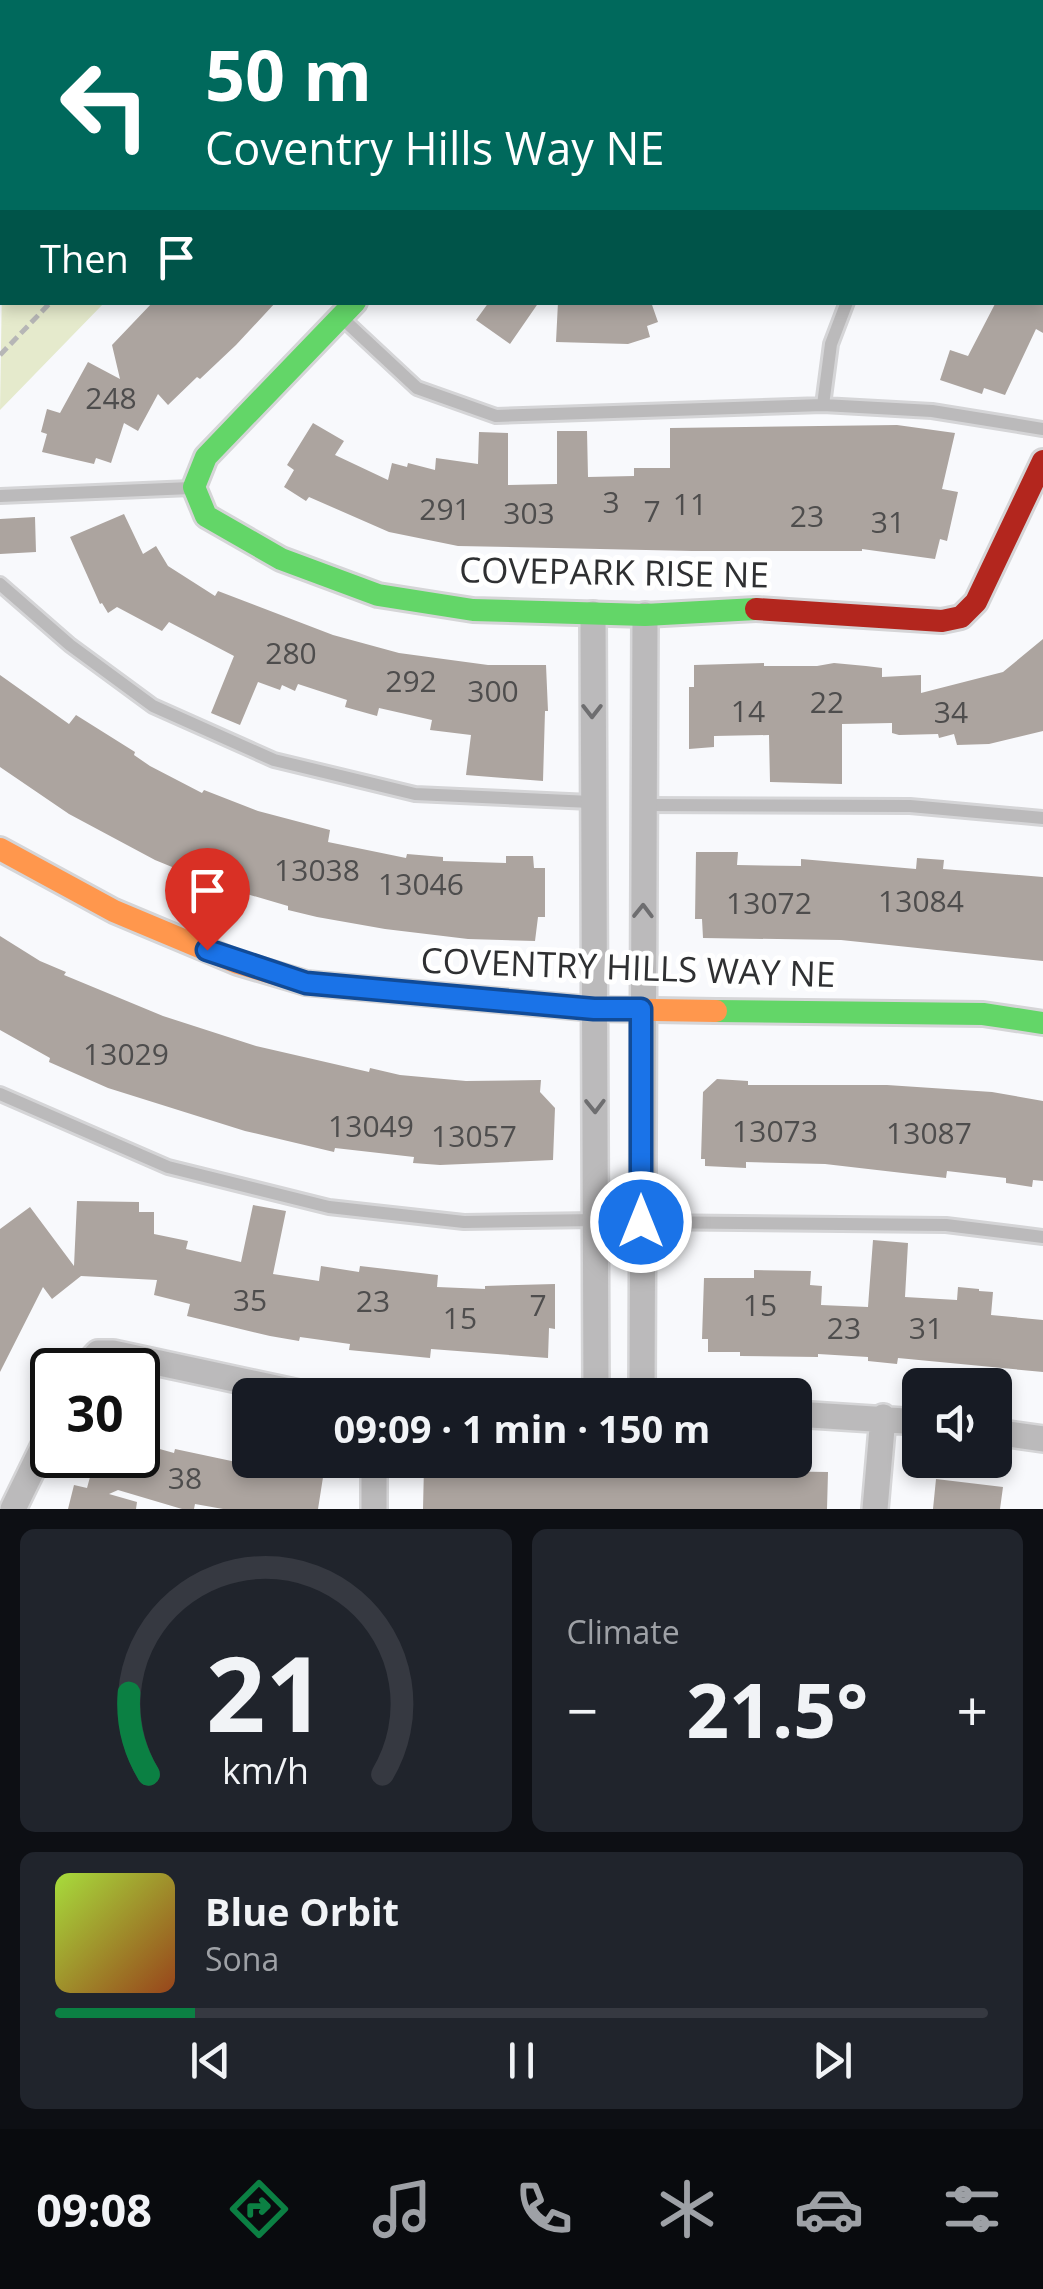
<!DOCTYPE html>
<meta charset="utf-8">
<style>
body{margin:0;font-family:"Open Sans",sans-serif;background:#20242c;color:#f1f3f6;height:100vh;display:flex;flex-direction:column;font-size:38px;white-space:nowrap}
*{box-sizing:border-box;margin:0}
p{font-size:32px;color:#9ea1a6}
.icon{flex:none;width:55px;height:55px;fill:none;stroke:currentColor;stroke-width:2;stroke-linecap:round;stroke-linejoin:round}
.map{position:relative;height:1509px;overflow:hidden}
.sheet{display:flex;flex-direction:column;gap:20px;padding:20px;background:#0d0f14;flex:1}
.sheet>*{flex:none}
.top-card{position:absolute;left:0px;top:0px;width:1045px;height:305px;box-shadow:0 5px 15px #0003;background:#00695c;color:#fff;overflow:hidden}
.fabs{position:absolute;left:902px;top:1368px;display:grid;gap:20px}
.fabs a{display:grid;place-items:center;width:110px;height:110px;border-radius:15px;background:#171b24;box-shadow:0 5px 15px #0003;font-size:50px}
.speed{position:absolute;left:30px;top:1348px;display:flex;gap:20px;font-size:50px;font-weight:700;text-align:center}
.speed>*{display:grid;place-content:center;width:130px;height:130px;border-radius:50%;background:#171b24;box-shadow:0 5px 15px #0003;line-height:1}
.speed .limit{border:5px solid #111;border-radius:15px;background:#fff;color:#111}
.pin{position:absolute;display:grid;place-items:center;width:85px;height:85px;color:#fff;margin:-102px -42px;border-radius:50% 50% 50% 0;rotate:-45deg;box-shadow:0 0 10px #0007}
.pin .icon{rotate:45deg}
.me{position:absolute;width:110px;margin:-55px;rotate:0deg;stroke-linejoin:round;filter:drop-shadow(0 0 8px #0008)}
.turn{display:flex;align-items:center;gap:35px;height:210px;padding:0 40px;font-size:45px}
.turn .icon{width:130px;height:130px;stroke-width:2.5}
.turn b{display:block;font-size:70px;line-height:85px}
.then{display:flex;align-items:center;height:95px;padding:0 40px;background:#0003;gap:20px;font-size:38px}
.big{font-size:75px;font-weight:700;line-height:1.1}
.sheet .widget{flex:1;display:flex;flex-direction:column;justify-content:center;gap:15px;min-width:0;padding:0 35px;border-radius:15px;background:#20242c}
.sheet .dial{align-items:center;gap:0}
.dial svg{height:260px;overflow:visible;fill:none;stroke:#363941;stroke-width:7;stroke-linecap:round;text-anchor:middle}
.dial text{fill:#f1f3f6;stroke:none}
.song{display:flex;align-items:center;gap:30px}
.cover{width:120px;height:120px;border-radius:15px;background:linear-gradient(135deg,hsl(80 70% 55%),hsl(20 70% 35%))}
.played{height:10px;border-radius:5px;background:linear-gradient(90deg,#0b8043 15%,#363941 15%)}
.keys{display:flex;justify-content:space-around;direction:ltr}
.heat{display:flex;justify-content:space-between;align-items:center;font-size:55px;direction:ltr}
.sheet .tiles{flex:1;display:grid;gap:20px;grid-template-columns:1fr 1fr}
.widget:last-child{grid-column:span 2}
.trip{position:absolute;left:232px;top:1378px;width:580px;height:100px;border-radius:15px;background:#171b24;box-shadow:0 5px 15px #0003;font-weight:700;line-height:100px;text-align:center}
.dock{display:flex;height:160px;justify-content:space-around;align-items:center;background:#090b0e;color:#9ea1a6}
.dock .icon{width:70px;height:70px}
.dock .current{color:#0b8043}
.dock b{font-size:45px;color:#f1f3f6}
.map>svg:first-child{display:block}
</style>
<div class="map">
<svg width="1043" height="1509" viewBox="0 0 1043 1509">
<rect width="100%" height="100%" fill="#f8f9fc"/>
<path fill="#e5eacc" d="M 2,285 L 2,302 L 104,303 L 0,410 Z"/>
<path fill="#aca49f" d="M 153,302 L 276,302 L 236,345 L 200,379 L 197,377 L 168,405 L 158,394 L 138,431 L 124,423 L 111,463 L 96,458 L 94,464 L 42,452 L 47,434 L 41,432 L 47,409 L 60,413 L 88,362 L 120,379 L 112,345 Z
M 489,302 L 539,302 L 510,344 L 476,320 Z
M 558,302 L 651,302 L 658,322 L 647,326 L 650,337 L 628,344 L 556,342 Z
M 996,302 L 1043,302 L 1043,333 L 1036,329 L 1005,395 L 984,388 L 982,394 L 940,380 L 950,350 L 968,356 Z
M 313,423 L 344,441 L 335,455 L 388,480 L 392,463 L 407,467 L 408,463 L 435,470 L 436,458 L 478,464 L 479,432 L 508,433 L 508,485 L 557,484 L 557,431 L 587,431 L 588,477 L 634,476 L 634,468 L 670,468 L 670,428 L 897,425 L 955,433 L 942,489 L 958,492 L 947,541 L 940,539 L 935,559 L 862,549 L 862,551 L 692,551 L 458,546 L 389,532 L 309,497 L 306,501 L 284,487 L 294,470 L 287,465 Z
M 124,514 L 143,554 L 156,546 L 168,566 L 215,596 L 218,591 L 333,635 L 399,653 L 488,665 L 546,665 L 548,711 L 545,711 L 543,781 L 466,775 L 471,735 L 430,730 L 432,720 L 379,708 L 377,716 L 345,707 L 347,700 L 298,684 L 295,691 L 282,685 L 280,690 L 258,682 L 240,725 L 211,713 L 234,656 L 169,622 L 162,631 L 117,607 L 108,613 L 102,603 L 100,604 L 70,537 Z
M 35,517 L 36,552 L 0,554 L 0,519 Z
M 1043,639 L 1043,731 L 989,744 L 957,745 L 954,734 L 939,738 L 938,734 L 899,735 L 892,733 L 892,723 L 842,724 L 842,784 L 770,782 L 769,735 L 714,736 L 714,747 L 689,749 L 689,687 L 694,687 L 694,665 L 764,663 L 764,666 L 817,666 L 834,663 L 866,666 L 882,668 L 882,677 L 921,675 L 921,693 L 1003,672 Z
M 0,675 L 69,724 L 76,715 L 135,752 L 134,755 L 150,766 L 202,793 L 204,790 L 258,811 L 330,830 L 328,842 L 406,858 L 407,854 L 443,857 L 443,861 L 506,863 L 506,856 L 533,856 L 534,868 L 545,868 L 545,917 L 538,917 L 535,941 L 468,939 L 385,929 L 317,917 L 288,910 L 288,906 L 216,885 L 155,860 L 69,814 L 0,767 Z
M 696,852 L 738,852 L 737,865 L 801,866 L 801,859 L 916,869 L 917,858 L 944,860 L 943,869 L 1043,877 L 1043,961 L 841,940 L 703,938 L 702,919 L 695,919 Z
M 0,936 L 40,961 L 66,972 L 64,975 L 163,1016 L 256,1046 L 369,1072 L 370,1068 L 400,1075 L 466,1081 L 541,1080 L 540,1092 L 555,1108 L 553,1160 L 440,1165 L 413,1163 L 414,1157 L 335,1148 L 334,1152 L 245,1131 L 108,1088 L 49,1062 L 50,1058 L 0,1030 Z
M 717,1079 L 748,1081 L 748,1085 L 887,1085 L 992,1092 L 1043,1101 L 1043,1181 L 1033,1180 L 1032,1187 L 1006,1183 L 1006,1178 L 947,1171 L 946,1178 L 825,1164 L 746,1162 L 746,1168 L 705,1166 L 705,1159 L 701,1159 L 703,1092 Z
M 77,1201 L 139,1202 L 139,1212 L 154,1212 L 154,1234 L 188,1241 L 186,1249 L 241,1262 L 253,1205 L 286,1211 L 273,1274 L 319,1281 L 321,1266 L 359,1272 L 360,1266 L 438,1275 L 437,1287 L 485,1289 L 485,1286 L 555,1284 L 555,1329 L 549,1328 L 548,1358 L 431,1349 L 430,1358 L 349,1350 L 350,1344 L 300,1337 L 299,1341 L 270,1336 L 187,1316 L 190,1304 L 154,1295 L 157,1280 L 81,1276 L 52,1299 L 43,1287 L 0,1372 L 0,1229 L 30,1207 L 74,1266 Z
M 873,1240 L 908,1243 L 905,1297 L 957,1300 L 958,1287 L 979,1289 L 979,1291 L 993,1292 L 991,1315 L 1043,1320 L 1043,1372 L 898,1358 L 897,1364 L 868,1361 L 868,1357 L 818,1354 L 818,1357 L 740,1356 L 740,1352 L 708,1352 L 708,1339 L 702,1339 L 704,1278 L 754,1278 L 754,1270 L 811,1271 L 810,1285 L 822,1286 L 821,1305 L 868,1307 Z
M 138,1443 L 174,1453 L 175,1449 L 255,1466 L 256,1460 L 320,1460 L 318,1470 L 324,1471 L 318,1509 L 223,1509 L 195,1504 L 194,1509 L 182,1509 L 118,1490 L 109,1494 L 137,1502 L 136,1509 L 68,1509 L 74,1485 L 87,1488 L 96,1455 L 138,1455 Z
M 424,1466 L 593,1471 L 593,1466 L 701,1467 L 701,1470 L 828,1472 L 827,1509 L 423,1509 Z
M 936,1479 L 1003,1487 L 1000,1509 L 933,1509 Z"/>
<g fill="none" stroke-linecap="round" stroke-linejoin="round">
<defs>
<path id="lane" d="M 712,0 L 715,2
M 1042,65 L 1043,65
M 343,319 L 417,388 L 496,416 L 823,405 L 932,411 L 1043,429
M 823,405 L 831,344 L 847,302
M 0,496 L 191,488
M 0,584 L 70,645 L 153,706 L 274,760 L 415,794 L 591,802
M 644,805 L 910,806 L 1043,818
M 0,1094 L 168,1167 L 329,1207 L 464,1222 L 596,1220
M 641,1222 L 946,1225 L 1043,1237"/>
<path id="street" d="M 1000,0 L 1002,2
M 642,2 L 644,0
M 0,14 L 2,11
M 1042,43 L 1043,43
M 593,614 L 596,1395
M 82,1370 L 98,1353 L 113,1353 L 308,1395
M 642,1395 L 645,615
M 795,1414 L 920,1422
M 995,1432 L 1043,1439
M 374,1460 L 374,1509
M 13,1509 L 52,1429
M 875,1509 L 883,1417"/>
<path id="fast" d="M 355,302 L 206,457 L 194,487 L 206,516 L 281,559 L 378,595 L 473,610 L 645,615 L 756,609
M 716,1011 L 983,1014 L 1043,1023"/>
<path id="slow" d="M 0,849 L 114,911 L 238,963 L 306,983 L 594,1009 L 716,1011"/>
<path id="jam" d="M 756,609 L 942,621 L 961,617 L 976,602 L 1043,461"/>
</defs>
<use href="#lane" stroke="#d5d5d7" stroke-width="18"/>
<use href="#street" stroke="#d5d5d7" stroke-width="30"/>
<use href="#fast" stroke="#d5d5d7" stroke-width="28"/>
<use href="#slow" stroke="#d5d5d7" stroke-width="28"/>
<use href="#jam" stroke="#d5d5d7" stroke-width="28"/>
<path stroke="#b6b6b6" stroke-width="5" stroke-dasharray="10 5" stroke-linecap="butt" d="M 342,2 L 344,0
M 0,355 L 51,302"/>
<use href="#lane" stroke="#bbbabb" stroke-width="12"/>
<use href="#street" stroke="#bbbabb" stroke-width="25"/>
<use href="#fast" stroke="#63d668" stroke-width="22"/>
<use href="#slow" stroke="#ff974d" stroke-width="22"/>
<use href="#jam" stroke="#b3261e" stroke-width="22"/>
</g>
<defs><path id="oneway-chevron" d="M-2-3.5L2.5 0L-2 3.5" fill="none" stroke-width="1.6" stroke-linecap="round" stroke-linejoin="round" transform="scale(2.5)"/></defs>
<g stroke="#6e6e70">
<use href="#oneway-chevron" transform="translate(592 711) rotate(90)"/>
<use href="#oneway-chevron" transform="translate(643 911) rotate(-89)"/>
<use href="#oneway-chevron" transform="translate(595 1106) rotate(89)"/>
</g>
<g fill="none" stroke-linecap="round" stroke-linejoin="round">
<defs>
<path id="route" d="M 207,950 L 306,983 L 594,1009 L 641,1009 L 641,1222"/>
</defs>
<use href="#route" stroke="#114b97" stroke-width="25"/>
<use href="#route" stroke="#1a73e8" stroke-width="18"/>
</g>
<g text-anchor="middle" stroke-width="10" stroke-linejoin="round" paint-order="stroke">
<g font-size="30" fill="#4e4d4d">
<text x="111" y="409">248</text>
<text x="611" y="513">3</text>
<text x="690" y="515">11</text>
<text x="445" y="520">291</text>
<text x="652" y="522">7</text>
<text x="529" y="524">303</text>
<text x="807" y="527">23</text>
<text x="888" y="533">31</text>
<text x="291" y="664">280</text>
<text x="411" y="692">292</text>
<text x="493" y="702">300</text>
<text x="827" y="713">22</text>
<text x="748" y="722">14</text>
<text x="951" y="723">34</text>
<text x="317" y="881">13038</text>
<text x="421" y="895">13046</text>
<text x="921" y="912">13084</text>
<text x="769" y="914">13072</text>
<text x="126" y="1065">13029</text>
<text x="371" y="1137">13049</text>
<text x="775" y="1142">13073</text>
<text x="929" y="1144">13087</text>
<text x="474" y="1147">13057</text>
<text x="250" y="1311">35</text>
<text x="373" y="1312">23</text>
<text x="538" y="1316">7</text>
<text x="760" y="1316">15</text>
<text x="460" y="1329">15</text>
<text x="844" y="1339">23</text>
<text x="926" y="1339">31</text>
<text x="185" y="1489">38</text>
</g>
<g font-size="35" fill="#2f3032" stroke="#fff">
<text transform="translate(614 573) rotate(1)" y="12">COVEPARK RISE NE</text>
<text transform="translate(628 968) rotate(2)" y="12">COVENTRY HILLS WAY NE</text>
</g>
</g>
</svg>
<div class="fabs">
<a><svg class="icon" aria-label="sound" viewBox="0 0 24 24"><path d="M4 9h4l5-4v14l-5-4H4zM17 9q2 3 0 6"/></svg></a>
</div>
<div class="speed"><div class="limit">30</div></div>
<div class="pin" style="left:207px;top:950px;background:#d93025"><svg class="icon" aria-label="arrive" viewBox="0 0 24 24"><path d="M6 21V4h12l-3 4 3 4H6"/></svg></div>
<svg class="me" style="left:641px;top:1222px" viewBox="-20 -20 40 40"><circle r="17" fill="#1a73e8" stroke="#fff" stroke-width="3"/><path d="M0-11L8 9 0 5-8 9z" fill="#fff"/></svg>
<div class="trip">09:09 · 1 min · 150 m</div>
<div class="top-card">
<div class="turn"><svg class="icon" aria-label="left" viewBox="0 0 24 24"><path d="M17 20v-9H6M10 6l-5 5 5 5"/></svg><div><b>50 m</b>Coventry Hills Way NE</div></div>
<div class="then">Then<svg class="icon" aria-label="arrive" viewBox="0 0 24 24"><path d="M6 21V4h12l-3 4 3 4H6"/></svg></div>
</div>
</div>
<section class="sheet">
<div class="tiles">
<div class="widget dial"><svg viewBox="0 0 100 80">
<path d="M14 69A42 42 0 1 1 86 69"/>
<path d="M14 69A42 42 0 0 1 8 44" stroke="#0b8043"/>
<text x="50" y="56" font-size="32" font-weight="700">21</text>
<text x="50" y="72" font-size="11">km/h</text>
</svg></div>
<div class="widget"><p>Climate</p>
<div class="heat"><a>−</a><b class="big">21.5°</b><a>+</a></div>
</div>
<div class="widget">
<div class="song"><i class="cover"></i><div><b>Blue Orbit</b><p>Sona</p></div></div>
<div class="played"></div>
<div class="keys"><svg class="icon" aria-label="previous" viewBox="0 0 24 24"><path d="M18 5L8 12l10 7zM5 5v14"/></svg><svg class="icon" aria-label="pause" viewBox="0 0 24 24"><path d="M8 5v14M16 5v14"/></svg><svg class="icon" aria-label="next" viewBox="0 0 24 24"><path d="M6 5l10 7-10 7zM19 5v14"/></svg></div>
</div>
</div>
</section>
<nav class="dock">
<b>09:08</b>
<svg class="icon current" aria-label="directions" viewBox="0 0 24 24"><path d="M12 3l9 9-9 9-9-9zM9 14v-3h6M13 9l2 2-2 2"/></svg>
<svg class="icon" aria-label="music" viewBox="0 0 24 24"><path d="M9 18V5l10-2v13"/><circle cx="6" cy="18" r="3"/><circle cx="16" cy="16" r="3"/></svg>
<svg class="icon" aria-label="phone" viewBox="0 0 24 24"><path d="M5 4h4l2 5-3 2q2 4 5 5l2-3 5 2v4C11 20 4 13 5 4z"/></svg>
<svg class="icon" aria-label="climate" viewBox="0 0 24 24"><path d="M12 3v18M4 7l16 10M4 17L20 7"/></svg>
<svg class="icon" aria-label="car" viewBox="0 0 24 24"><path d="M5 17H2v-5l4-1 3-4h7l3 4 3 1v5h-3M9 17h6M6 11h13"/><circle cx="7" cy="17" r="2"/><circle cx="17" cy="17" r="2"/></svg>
<svg class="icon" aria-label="filters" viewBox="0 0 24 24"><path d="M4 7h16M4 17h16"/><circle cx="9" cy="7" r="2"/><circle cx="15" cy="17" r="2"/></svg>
</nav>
